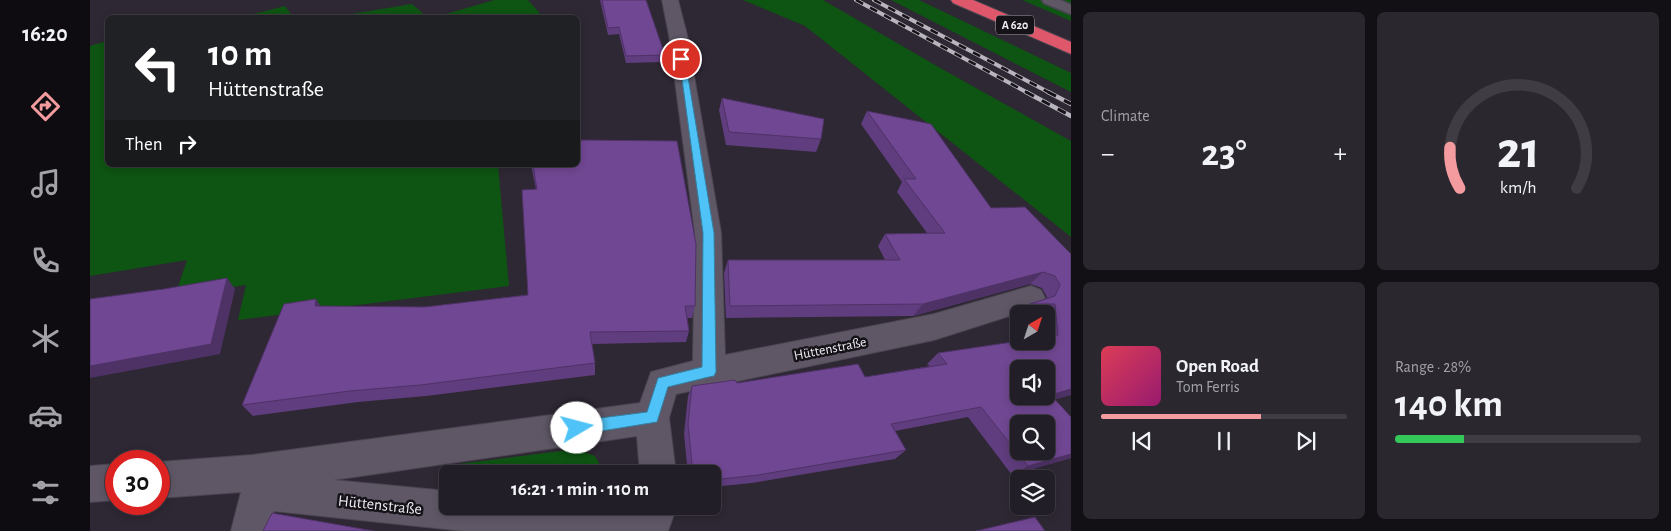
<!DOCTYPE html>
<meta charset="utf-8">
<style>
body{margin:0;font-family:"Alegreya Sans",sans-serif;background:#2a272f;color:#f1f3f6;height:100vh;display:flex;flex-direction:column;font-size:19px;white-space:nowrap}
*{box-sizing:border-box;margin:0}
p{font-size:16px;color:#a2a2a7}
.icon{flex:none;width:28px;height:28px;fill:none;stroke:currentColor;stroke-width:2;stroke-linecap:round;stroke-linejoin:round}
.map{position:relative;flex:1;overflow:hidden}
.sheet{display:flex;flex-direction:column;gap:12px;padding:12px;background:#131015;width:600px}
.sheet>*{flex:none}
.banner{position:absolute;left:15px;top:15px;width:475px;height:152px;border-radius:8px;box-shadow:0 2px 8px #0003,0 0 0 1px #3f3c44;background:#202124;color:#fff;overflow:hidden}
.needle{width:32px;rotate:39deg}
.controls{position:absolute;left:920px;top:305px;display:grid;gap:10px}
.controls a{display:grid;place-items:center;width:45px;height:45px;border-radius:8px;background:#221e27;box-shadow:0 2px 8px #0003,0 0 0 1px #3f3c44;font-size:25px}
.speed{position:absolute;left:15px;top:450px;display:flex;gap:10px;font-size:25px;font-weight:700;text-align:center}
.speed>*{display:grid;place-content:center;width:65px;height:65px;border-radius:50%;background:#221e27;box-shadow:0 2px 8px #0003,0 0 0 1px #3f3c44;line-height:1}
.speed .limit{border:8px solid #d22;background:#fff;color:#111}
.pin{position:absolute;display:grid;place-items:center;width:42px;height:42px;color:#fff;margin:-21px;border:2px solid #fff;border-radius:50%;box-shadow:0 1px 5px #0007}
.me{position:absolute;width:55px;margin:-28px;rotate:82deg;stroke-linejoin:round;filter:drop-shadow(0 0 4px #0008)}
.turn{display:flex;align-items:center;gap:18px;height:105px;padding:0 20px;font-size:22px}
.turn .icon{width:65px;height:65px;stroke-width:2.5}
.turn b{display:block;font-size:35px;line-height:42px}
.then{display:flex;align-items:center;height:48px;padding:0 20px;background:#0003;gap:10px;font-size:19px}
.big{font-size:38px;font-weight:700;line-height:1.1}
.sheet .card{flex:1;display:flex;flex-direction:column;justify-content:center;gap:8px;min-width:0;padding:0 18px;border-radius:8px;background:#2a272f}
.sheet .dial{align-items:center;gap:0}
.dial svg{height:130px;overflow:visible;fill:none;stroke:#3f3c44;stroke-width:7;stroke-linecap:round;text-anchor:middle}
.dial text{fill:#f1f3f6;stroke:none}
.song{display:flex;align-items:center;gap:15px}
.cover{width:60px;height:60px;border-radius:8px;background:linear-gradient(135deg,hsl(350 70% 55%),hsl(320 70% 35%))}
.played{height:5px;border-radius:2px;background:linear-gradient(90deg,#f49b9f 65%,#3f3c44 65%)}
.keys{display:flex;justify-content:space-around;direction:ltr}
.heat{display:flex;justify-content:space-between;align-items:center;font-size:28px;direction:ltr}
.charge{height:8px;border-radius:4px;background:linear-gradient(90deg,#34c759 28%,#3f3c44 0)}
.sheet .tiles{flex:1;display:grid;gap:12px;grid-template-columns:repeat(2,1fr)}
.trip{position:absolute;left:349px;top:465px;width:282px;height:50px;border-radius:8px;background:#221e27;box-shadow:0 2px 8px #0003,0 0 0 1px #3f3c44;font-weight:700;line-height:50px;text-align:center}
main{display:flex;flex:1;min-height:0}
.menu{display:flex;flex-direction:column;width:90px;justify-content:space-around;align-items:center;background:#0e0c10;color:#a2a2a7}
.menu .icon{width:35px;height:35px}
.menu .active{color:#f49b9f}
.menu b{font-size:22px;color:#f1f3f6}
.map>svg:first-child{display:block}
</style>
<main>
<nav class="menu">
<b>16:20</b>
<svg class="icon active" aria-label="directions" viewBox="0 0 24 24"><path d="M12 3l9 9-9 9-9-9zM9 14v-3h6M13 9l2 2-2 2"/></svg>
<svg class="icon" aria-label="music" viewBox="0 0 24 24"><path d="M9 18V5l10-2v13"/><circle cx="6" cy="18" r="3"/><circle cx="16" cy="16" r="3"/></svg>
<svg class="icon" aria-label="phone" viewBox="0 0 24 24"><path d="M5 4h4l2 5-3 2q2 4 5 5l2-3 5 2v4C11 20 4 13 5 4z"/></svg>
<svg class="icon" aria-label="climate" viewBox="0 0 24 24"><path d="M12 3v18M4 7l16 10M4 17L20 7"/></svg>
<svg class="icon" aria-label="car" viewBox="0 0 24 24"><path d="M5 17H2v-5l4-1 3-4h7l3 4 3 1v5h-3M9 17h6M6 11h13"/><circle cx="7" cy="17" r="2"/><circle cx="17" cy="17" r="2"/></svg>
<svg class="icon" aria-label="filters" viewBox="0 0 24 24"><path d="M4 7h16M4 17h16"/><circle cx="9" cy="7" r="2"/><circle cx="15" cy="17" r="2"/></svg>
</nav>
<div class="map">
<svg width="981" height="531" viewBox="0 0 981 531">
<rect width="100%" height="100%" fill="#2e2834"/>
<path fill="#0e5412" d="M 404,0 L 438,0 L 453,17 L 346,17 Z
M 653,0 L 733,0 L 845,65 L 981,141 L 981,237 L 715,26 Z
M 801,0 L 829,0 L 981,73 L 981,92 Z
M 932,0 L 981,0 L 981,21 Z
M 322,4 L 337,17 L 244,17 Z
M 195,6 L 203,17 L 153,17 Z
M 17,41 L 18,165 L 408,165 L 419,286 L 148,320 L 156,285 L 85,296 L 97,260 L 0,276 L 0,46 Z
M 486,449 L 505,456 L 515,474 L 360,472 L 369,464 Z"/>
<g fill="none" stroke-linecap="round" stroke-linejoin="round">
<defs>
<path id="lane" d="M 952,0 L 970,0 L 981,5 L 981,14 L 954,3 Z"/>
<path id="street" d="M 572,0 L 588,0 L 597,35 L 631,233 L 635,355 L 844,314 L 941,286 L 951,290 L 955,298 L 951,306 L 844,340 L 586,394 L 579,418 L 586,474 L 550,474 L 547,436 L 243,480 L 358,491 L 358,506 L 507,506 L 540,510 L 549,506 L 587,506 L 578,531 L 374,531 L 184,511 L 179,531 L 141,531 L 151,492 L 69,498 L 69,462 L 162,455 L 550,403 L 561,372 L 603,361 L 605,233 L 579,35 Z
M 26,464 L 26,500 L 0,502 L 0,466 Z"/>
<path id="highway" d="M 861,0 L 883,0 L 981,42 L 981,54 L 863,3 Z"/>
</defs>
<use href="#lane" stroke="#4a4550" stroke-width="3"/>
<use href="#street" stroke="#4a4550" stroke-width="2"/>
<use href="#highway" stroke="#4a4550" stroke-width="2"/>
<use href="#lane" fill="#5f5766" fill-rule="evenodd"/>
<use href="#street" fill="#5f5766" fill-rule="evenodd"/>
<use href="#highway" fill="#de576a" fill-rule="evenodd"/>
<defs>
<path id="rail-far1" d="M 766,0 L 938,93
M 784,0 L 960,93"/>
<path id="rail" d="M 936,92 L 981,116
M 958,92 L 981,104"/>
</defs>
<use href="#rail-far1" stroke="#b9b5be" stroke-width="4"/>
<use href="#rail" stroke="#b9b5be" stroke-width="4.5"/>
<use href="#rail-far1" stroke="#151218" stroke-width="2.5" stroke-dasharray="8" stroke-linecap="butt"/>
<use href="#rail" stroke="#151218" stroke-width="3" stroke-dasharray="9" stroke-linecap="butt"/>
</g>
<path fill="#603d7e" d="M 510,0 L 556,0 L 575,55 L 574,62 L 536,63 L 529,34 L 518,35 Z
M 632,98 L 731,139 L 726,152 L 636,145 L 629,110 Z
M 777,111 L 901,208 L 981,254 L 965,399 L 981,458 L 922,475 L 878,417 L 805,431 L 816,450 L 805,459 L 662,483 L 622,487 L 622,474 L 598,474 L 594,434 L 598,396 L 602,386 L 647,383 L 775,377 L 840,366 L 837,364 L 848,353 L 956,341 L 956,314 L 929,314 L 940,304 L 956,299 L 957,297 L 952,288 L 940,284 L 823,316 L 636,318 L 634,273 L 638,260 L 795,260 L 788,246 L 795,234 L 837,233 L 807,192 L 812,182 L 771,124 Z
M 441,165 L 488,165 L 605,306 L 602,318 L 597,318 L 599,331 L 596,342 L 502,344 L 505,363 L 505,375 L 336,396 L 268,402 L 163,416 L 152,405 L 230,306 L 335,307 L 438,295 L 446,189 Z"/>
<path fill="#4e3266" d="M 953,272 L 940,284 L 823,316 L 833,304 Z
M 137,278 L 145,289 L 130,354 L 0,378 L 0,366 Z
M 226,299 L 234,311 L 225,306 Z
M 981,389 L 981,395 L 946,405 L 961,395 Z
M 981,454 L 981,458 L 922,475 L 938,466 Z"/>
<path fill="#704792" stroke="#4e3266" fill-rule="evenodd" d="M 512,0 L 556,0 L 575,55 L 536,56 L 529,27 L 518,28 Z
M 632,98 L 734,119 L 731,139 L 639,132 Z
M 777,111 L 841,124 L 901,208 L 935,207 L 981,254 L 981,389 L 961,395 L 981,417 L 981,454 L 938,466 L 891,407 L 801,424 L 816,450 L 668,475 L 622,480 L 622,474 L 603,474 L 598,424 L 602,386 L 645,380 L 647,383 L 768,364 L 775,377 L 857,364 L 848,353 L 929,341 L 956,341 L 956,336 L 968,335 L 965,304 L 940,304 L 965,296 L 970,285 L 965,276 L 953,272 L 833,304 L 640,306 L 638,260 L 810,260 L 795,234 L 855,233 L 814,179 L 826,179 ZM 929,369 L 956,369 L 956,396 L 929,396 ZM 929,424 L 956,424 L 956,451 L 929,451 Z
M 488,140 L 587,141 L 606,244 L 605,306 L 595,306 L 599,331 L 500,332 L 505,363 L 330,385 L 260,391 L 152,405 L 194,304 L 226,299 L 225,306 L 335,307 L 438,295 L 432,190 L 447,189 L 443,165 L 488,165 Z
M 137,278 L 121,344 L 0,366 L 0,299 L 74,289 Z
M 182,513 L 284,531 L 173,531 Z
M 945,517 L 955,531 L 886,531 Z"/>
<path fill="#4fc3f7" stroke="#337fa1" d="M 589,57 L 595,59 L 624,233 L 626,372 L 624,376 L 619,377 L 578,387 L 567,422 L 487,435 L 482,433 L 480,428 L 482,423 L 487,421 L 557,412 L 568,378 L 612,367 L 613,233 Z"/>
<g text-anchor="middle" stroke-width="5" stroke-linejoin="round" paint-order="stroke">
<rect fill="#151218" stroke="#aeabb2" stroke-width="1" x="906" y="15.5" width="38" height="19" rx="4"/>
<g font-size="12" font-weight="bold" fill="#f0ecf4">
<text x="925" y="29">A 620</text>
</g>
<g font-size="14" fill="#f0ecf4" stroke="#151218">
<text transform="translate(740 348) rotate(-11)" y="5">Hüttenstraße</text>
</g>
<g font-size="16" fill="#f0ecf4" stroke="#151218">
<text transform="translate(290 504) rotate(6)" y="6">Hüttenstraße</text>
</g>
</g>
</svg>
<div class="controls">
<a><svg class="needle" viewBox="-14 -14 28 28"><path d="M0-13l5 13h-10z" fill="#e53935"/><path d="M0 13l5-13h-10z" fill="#a2a2a7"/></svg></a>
<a><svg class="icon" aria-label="sound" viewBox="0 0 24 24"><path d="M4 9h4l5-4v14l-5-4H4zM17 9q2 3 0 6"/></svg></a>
<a><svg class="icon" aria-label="search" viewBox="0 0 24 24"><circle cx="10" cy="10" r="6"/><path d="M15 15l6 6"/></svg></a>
<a><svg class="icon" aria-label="layers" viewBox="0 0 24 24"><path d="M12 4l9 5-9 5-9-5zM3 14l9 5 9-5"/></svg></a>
</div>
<div class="speed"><div class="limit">30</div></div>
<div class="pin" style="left:591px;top:59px;background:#d93025"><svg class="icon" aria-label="arrive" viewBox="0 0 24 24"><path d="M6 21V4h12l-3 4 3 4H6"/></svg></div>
<svg class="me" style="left:487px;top:428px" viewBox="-20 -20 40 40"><circle r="19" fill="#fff"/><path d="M0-13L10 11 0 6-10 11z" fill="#4fc3f7"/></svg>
<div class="trip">16:21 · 1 min · 110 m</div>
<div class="banner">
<div class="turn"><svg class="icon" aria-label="left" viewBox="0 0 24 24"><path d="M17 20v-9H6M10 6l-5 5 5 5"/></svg><div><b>10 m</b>Hüttenstraße</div></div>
<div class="then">Then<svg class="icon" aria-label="right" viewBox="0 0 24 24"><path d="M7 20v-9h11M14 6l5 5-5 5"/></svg></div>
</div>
</div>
<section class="sheet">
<div class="tiles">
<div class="card"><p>Climate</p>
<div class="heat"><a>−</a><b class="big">23°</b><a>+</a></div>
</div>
<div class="card dial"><svg viewBox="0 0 100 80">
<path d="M14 69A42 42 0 1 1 86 69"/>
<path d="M14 69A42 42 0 0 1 8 44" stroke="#f49b9f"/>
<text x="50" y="56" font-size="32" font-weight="700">21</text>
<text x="50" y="72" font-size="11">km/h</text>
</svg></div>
<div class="card">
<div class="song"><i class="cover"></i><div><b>Open Road</b><p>Tom Ferris</p></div></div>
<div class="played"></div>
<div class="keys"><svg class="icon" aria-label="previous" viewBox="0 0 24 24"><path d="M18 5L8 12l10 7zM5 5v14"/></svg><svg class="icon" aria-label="pause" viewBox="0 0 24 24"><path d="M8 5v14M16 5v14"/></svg><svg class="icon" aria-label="next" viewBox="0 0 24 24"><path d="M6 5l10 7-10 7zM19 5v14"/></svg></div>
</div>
<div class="card"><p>Range · 28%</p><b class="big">140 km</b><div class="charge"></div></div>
</div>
</section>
</main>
